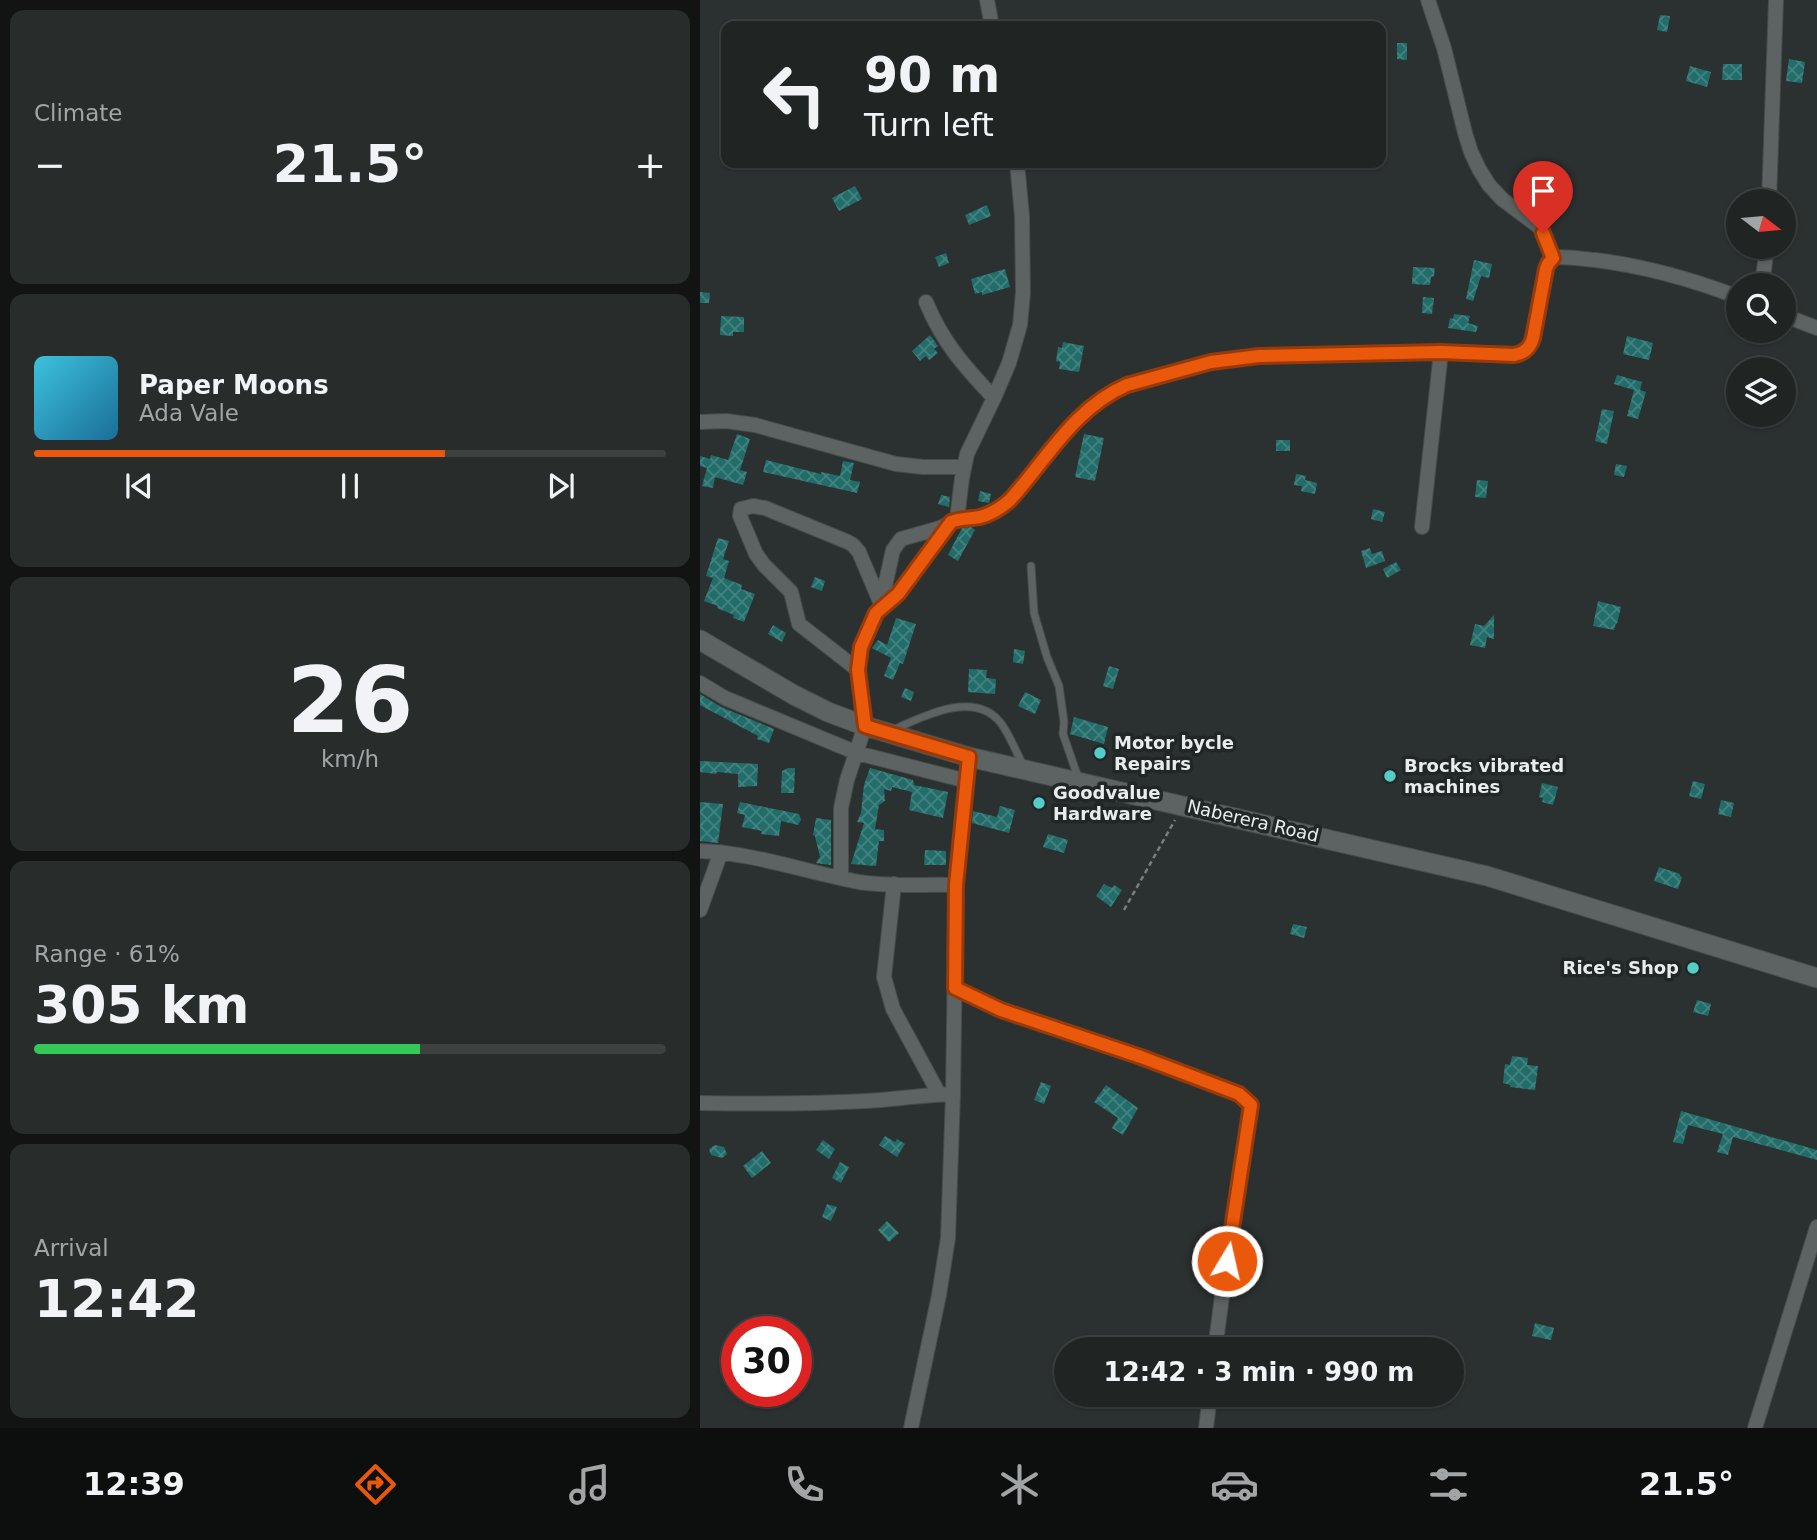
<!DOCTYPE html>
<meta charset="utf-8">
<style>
body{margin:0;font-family:"DejaVu Sans",sans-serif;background:#282d2c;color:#f1f3f6;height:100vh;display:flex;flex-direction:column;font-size:26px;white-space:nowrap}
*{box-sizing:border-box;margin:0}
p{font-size:23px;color:#a2a5a6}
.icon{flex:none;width:38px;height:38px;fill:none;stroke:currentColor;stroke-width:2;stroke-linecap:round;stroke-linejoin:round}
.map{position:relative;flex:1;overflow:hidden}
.details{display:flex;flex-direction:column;gap:10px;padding:10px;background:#121414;width:700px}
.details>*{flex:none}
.guide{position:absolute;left:21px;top:21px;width:665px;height:147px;border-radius:14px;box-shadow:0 2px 5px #0004,0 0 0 2px #3d4241;background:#202524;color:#f1f3f6;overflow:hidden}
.needle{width:46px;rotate:106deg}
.controls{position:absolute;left:1026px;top:189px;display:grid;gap:14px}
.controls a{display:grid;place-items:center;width:70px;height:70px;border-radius:50%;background:#202524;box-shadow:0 2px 5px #0004,0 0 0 2px #3d4241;font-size:35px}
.speed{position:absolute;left:21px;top:1316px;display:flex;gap:14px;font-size:35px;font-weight:700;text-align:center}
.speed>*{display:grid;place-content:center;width:91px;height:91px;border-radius:50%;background:#202524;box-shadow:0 2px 5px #0004,0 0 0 2px #3d4241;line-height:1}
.speed .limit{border:10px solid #d22;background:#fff;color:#111}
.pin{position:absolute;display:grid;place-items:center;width:60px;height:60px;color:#fff;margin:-72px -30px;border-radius:50% 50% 50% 0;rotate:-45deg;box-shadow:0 0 7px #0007}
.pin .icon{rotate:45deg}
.me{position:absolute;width:77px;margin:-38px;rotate:9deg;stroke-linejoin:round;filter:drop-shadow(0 0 5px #0008)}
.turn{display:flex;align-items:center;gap:24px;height:147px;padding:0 28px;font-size:32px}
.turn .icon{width:91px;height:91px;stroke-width:2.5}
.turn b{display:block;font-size:49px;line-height:60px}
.big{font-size:52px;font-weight:700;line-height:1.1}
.details .tile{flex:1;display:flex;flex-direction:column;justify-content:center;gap:10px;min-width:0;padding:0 24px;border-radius:14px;background:#282d2c}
.details .dial{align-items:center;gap:0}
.dial b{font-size:91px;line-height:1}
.song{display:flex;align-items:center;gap:21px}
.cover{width:84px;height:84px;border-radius:10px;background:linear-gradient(135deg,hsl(190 70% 55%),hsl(200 70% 35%))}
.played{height:7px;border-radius:4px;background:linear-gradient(90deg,#ea580c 65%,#3d4241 65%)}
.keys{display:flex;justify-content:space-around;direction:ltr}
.heat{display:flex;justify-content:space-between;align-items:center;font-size:38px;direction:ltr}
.charge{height:10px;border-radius:5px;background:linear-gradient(90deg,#34c759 61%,#3d4241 0)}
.trip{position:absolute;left:354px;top:1337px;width:410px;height:70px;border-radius:35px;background:#202524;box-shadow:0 2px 5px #0004,0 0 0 2px #3d4241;font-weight:700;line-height:70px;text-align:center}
.dock{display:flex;height:112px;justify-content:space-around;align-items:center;background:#0d0f0e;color:#a2a5a6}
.dock .icon{width:49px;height:49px}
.dock .selected{color:#ea580c}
.dock b{font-size:32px;color:#f1f3f6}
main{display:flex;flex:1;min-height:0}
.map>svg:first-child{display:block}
</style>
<main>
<section class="details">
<div class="tile"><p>Climate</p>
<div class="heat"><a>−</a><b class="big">21.5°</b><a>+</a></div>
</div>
<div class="tile">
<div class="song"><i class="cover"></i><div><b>Paper Moons</b><p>Ada Vale</p></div></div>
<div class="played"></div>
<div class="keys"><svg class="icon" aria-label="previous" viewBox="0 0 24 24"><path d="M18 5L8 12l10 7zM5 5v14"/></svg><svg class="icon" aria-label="pause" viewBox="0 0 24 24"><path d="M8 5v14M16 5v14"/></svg><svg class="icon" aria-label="next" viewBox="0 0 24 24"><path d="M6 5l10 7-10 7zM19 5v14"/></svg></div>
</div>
<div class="tile dial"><b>26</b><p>km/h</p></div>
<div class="tile"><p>Range · 61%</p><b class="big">305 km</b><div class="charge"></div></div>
<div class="tile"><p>Arrival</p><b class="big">12:42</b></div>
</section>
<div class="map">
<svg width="1117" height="1428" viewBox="0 0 1117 1428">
<defs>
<pattern id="building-cross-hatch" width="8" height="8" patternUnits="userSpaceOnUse" patternTransform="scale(1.75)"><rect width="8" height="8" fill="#226d6a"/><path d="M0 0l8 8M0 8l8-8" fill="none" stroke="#42827f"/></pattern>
</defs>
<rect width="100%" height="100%" fill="#2b3130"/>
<path fill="url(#building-cross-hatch)" d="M 960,15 L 970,16 L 967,32 L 957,30 Z
M 697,43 L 707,43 L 707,60 L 697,59 Z
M 1089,59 L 1105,62 L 1102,83 L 1086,81 Z
M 1023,64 L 1042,64 L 1042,80 L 1022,80 Z
M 990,66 L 1011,72 L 1007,87 L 986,81 Z
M 155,186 L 162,199 L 139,211 L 132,198 Z
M 287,205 L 291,216 L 269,225 L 265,215 Z
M 246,253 L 249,263 L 239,267 L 235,257 Z
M 774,260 L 792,264 L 789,278 L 781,276 L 773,301 L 766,299 Z
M 713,267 L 735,268 L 734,276 L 731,277 L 730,285 L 712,284 Z
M 305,269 L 310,287 L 282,295 L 282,292 L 275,294 L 271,279 Z
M 0,292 L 10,293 L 9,303 L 0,303 Z
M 723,297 L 734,298 L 732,314 L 722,313 Z
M 754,314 L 770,316 L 768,323 L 778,326 L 776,332 L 748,328 L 750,318 L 753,319 Z
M 21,316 L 44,317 L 44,332 L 33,332 L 33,336 L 20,335 Z
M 230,335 L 238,346 L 234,349 L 238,353 L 229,360 L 226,356 L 220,361 L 212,351 Z
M 927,336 L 953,343 L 949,360 L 923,354 Z
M 363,342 L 384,346 L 379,372 L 359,369 L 360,362 L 356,361 L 358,347 L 362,348 Z
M 917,375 L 942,382 L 940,390 L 946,392 L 938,419 L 927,416 L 934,390 L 914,384 Z
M 902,409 L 914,411 L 907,444 L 895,441 Z
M 37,434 L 50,439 L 40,470 L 47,472 L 43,485 L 15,477 L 13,488 L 2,486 L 7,468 L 0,466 L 0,456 L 10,459 L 11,455 L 28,460 Z
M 384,434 L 404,438 L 395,481 L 375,477 Z
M 576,440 L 590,440 L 590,451 L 576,451 Z
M 66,460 L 121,474 L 121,472 L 140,476 L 143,461 L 154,463 L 150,480 L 160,482 L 157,493 L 63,472 Z
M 916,464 L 927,466 L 924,477 L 914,475 Z
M 596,474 L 606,476 L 605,480 L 617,483 L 615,494 L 601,491 L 602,486 L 594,485 Z
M 777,480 L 788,481 L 786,498 L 775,497 Z
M 280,491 L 291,494 L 289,503 L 278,501 Z
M 241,495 L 250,497 L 249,507 L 238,504 Z
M 673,509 L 685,512 L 682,522 L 671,519 Z
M 271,527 L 275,530 L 258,561 L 248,555 L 262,528 Z
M 18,538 L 29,541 L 23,559 L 29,561 L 24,578 L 42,585 L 41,589 L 55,594 L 44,622 L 33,618 L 34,615 L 17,608 L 18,606 L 4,601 L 13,578 L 6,576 Z
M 670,548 L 672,554 L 682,551 L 685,561 L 666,568 L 661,551 Z
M 696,562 L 701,570 L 687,578 L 683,569 Z
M 115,577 L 125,581 L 122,591 L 111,587 Z
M 898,601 L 921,607 L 917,624 L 916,623 L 914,630 L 893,626 Z
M 794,615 L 794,639 L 787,637 L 785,648 L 770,645 L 775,624 L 784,626 Z
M 196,618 L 216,624 L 203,664 L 200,663 L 193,680 L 184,676 L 191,658 L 172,648 L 178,640 L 187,645 Z
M 73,625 L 86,633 L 82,642 L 68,634 Z
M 314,649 L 325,651 L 323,664 L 313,662 Z
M 409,666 L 419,669 L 413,689 L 403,686 Z
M 269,669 L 287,670 L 286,678 L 296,679 L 295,694 L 268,692 Z
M 205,688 L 214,692 L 211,701 L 201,697 Z
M 325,692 L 341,700 L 335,714 L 318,706 Z
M 0,694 L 21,707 L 74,729 L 69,743 L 57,739 L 58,736 L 0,705 Z
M 374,717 L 408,727 L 404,744 L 370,734 Z
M 0,761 L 58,764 L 57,786 L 38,787 L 38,774 L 17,772 L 16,774 L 0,772 Z
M 88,768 L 95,768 L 94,793 L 81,793 L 82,771 Z
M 170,768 L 213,780 L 214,785 L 248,792 L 243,818 L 209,810 L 212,792 L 192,787 L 191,791 L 184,789 L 185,801 L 179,805 L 175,829 L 184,830 L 184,841 L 179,841 L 176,866 L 151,864 L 164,823 L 157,822 L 161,813 L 164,785 Z
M 993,781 L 1005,784 L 1001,799 L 989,796 Z
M 842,783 L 858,787 L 853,805 L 842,802 L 843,798 L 839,797 Z
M 1021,800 L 1034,803 L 1031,817 L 1018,814 Z
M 0,802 L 23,804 L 18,843 L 0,841 Z
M 40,802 L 99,814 L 101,820 L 98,825 L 81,821 L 79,836 L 61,834 L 62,831 L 42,827 L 45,815 L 37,813 Z
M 300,806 L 315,810 L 309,833 L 272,823 L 273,811 L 297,817 Z
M 116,818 L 131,820 L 131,865 L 116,863 L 120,857 L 115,836 L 113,835 Z
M 348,834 L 368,840 L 364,853 L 343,847 Z
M 225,850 L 246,851 L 246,865 L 224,865 Z
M 959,867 L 980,874 L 980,876 L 982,877 L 978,889 L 954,881 Z
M 404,884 L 412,888 L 414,885 L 422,890 L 411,907 L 396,896 Z
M 593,924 L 607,927 L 604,938 L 590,934 Z
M 997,1000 L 1011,1004 L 1008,1016 L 993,1012 Z
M 812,1056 L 828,1058 L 827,1065 L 838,1066 L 835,1090 L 810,1087 L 810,1085 L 803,1083 L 805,1064 L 810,1065 Z
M 341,1082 L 351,1086 L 344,1104 L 334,1100 Z
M 406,1085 L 438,1108 L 423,1135 L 412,1128 L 418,1118 L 394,1102 Z
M 981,1111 L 1117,1150 L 1117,1160 L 1033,1137 L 1028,1155 L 1017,1152 L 1023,1134 L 988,1125 L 983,1144 L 973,1142 Z
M 185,1136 L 195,1142 L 197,1139 L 205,1144 L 197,1157 L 179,1145 Z
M 123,1140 L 135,1149 L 129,1159 L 116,1150 Z
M 15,1145 L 24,1147 L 27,1154 L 22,1158 L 11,1155 L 9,1149 Z
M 62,1151 L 71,1163 L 52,1178 L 43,1166 Z
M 140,1162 L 149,1167 L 141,1183 L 132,1178 Z
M 127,1204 L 137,1207 L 131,1221 L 122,1217 Z
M 187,1221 L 199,1233 L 189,1242 L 178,1230 Z
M 835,1323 L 854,1328 L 851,1340 L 832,1336 Z"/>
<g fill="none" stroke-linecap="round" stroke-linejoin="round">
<defs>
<path id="lane" d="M 331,566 L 334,613 L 347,657 L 359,686 L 364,722 L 363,734 L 379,780
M 195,729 C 224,716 274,690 300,722 C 309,733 316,752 323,765"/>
<path id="street" d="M 287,0 L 292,26
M 728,0 L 744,48 L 765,133 L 771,152 L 779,169 L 789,185 L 802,199 L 838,226 L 843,232 L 853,258
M 1069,201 L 1076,0
M 1062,285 L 1067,247
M 226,302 C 243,343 264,366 294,398
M 1083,315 L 1117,328
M 0,422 L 26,421 L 55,425 L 196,464 L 223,467 L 263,467
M 257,519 L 262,478 L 267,454 L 294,398 L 309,363 L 320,325 L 323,293 L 322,216 L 317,163
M 722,527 L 741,352
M 180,610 L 198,594 L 251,523
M 158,670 L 99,624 L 91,592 L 64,565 L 56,554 L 40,516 L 41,509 L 53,506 L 65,508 L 148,542 L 153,545 L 159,552 L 181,604
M 0,683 L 25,698 L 157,753 L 267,781
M 0,851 C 54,853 106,872 159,882 C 190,887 224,884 256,885
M 141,878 L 141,808 L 147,780 L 165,726 L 158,670 L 159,654 L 181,604 L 193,550 L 201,539 L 240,528 L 257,519 L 279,517 L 299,509 L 318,491 L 373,423 L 390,407 L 414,391 L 440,381 L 511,362 L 559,356 L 741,352 L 819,354 L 825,351 L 831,343 L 846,269 L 850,261 L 857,257 C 870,257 883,259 895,260 C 945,266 991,279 1038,297
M 194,884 L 184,977 L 193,1009 L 239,1094
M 0,910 L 21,852
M 255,988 L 301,1010 L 441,1057 L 539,1094 L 551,1106 L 523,1289 L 515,1349
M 0,1103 C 56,1104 111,1104 167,1101 C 196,1099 224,1095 253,1094
M 211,1428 L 239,1295 L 248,1238 L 253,1094 L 256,885 L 269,757
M 506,1428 L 510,1395
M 1055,1428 L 1117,1227"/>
<path id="secondary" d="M 0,640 L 94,695 L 128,712 L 165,726 L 269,757 L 787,876 L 1117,978"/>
</defs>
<use href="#lane" stroke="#464c4b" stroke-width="9"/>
<use href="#street" stroke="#464c4b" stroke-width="16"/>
<use href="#secondary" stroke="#464c4b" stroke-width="21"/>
<path stroke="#797e7d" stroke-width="2.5" stroke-dasharray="5 3.5" stroke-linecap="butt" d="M 424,910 L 475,820"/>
<use href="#lane" stroke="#5c6362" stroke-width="7"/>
<use href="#street" stroke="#5c6362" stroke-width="14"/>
<use href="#secondary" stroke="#5c6362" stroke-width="19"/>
</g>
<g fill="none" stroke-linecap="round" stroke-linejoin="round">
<defs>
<path id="route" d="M 527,1261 L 551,1105 L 539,1094 L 441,1057 L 301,1010 L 255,988 L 256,885 L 269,757 L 165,726 L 158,670 L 161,647 L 176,613 L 198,594 L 251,522 C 260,518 270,519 280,517 C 292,514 301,508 310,500 C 347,459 374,408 427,385 L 511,362 L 559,356 L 741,352 L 814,355 C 825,353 830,348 833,338 L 846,269 L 848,264 L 853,258 L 843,233"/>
</defs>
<use href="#route" stroke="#983908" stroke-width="18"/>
<use href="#route" stroke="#ea580c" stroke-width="12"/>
</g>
<g fill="#54cdc9" stroke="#212727" stroke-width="2.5">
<circle cx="400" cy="753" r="7"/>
<circle cx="690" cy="776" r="7"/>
<circle cx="339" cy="803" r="7"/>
<circle cx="993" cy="968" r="7"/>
</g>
<g text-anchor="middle" stroke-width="7" stroke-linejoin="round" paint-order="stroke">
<g font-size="18" font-weight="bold" fill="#e8ecec" stroke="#212727" text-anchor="start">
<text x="414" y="749">Motor bycle<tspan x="414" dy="21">Repairs</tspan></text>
<text x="704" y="772">Brocks vibrated<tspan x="704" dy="21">machines</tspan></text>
<text x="353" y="799">Goodvalue<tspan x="353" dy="21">Hardware</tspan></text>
<text x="979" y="974" text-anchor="end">Rice's Shop</text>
</g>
<g font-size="18" fill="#e8ecec" stroke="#212727">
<text transform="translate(553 821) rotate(13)" y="6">Naberera Road</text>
</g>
</g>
</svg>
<div class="controls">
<a><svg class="needle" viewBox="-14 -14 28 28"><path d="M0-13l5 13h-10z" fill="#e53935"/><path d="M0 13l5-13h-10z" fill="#a2a5a6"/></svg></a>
<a><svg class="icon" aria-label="search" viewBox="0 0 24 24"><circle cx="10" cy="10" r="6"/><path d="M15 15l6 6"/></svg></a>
<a><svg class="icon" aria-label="layers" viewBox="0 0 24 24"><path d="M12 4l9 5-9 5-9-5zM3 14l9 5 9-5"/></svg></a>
</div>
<div class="speed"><div class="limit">30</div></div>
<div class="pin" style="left:843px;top:233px;background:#d93025"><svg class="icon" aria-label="arrive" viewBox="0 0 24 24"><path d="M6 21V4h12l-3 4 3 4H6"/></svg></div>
<svg class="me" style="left:527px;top:1261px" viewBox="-20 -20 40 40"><circle r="17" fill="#ea580c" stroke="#fff" stroke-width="3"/><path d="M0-11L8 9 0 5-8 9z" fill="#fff"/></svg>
<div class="trip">12:42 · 3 min · 990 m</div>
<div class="guide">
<div class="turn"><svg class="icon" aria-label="left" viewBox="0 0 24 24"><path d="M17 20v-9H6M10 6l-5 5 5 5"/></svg><div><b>90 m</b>Turn left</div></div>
</div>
</div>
</main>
<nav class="dock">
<b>12:39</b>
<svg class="icon selected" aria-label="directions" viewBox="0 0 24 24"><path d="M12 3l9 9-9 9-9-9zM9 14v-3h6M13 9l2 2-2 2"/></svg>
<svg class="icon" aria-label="music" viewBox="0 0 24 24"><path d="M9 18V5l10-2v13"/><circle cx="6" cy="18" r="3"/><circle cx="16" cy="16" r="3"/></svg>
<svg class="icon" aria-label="phone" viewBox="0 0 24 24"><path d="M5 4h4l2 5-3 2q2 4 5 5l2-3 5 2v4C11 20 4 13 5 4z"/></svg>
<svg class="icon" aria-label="climate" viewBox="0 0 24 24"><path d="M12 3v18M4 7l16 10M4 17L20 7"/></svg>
<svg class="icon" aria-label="car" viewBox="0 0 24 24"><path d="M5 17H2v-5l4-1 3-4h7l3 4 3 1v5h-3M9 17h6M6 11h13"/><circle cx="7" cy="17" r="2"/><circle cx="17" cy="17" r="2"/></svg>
<svg class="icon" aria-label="filters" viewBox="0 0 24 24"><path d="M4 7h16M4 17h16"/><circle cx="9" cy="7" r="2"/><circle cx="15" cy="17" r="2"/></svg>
<b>21.5°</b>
</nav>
